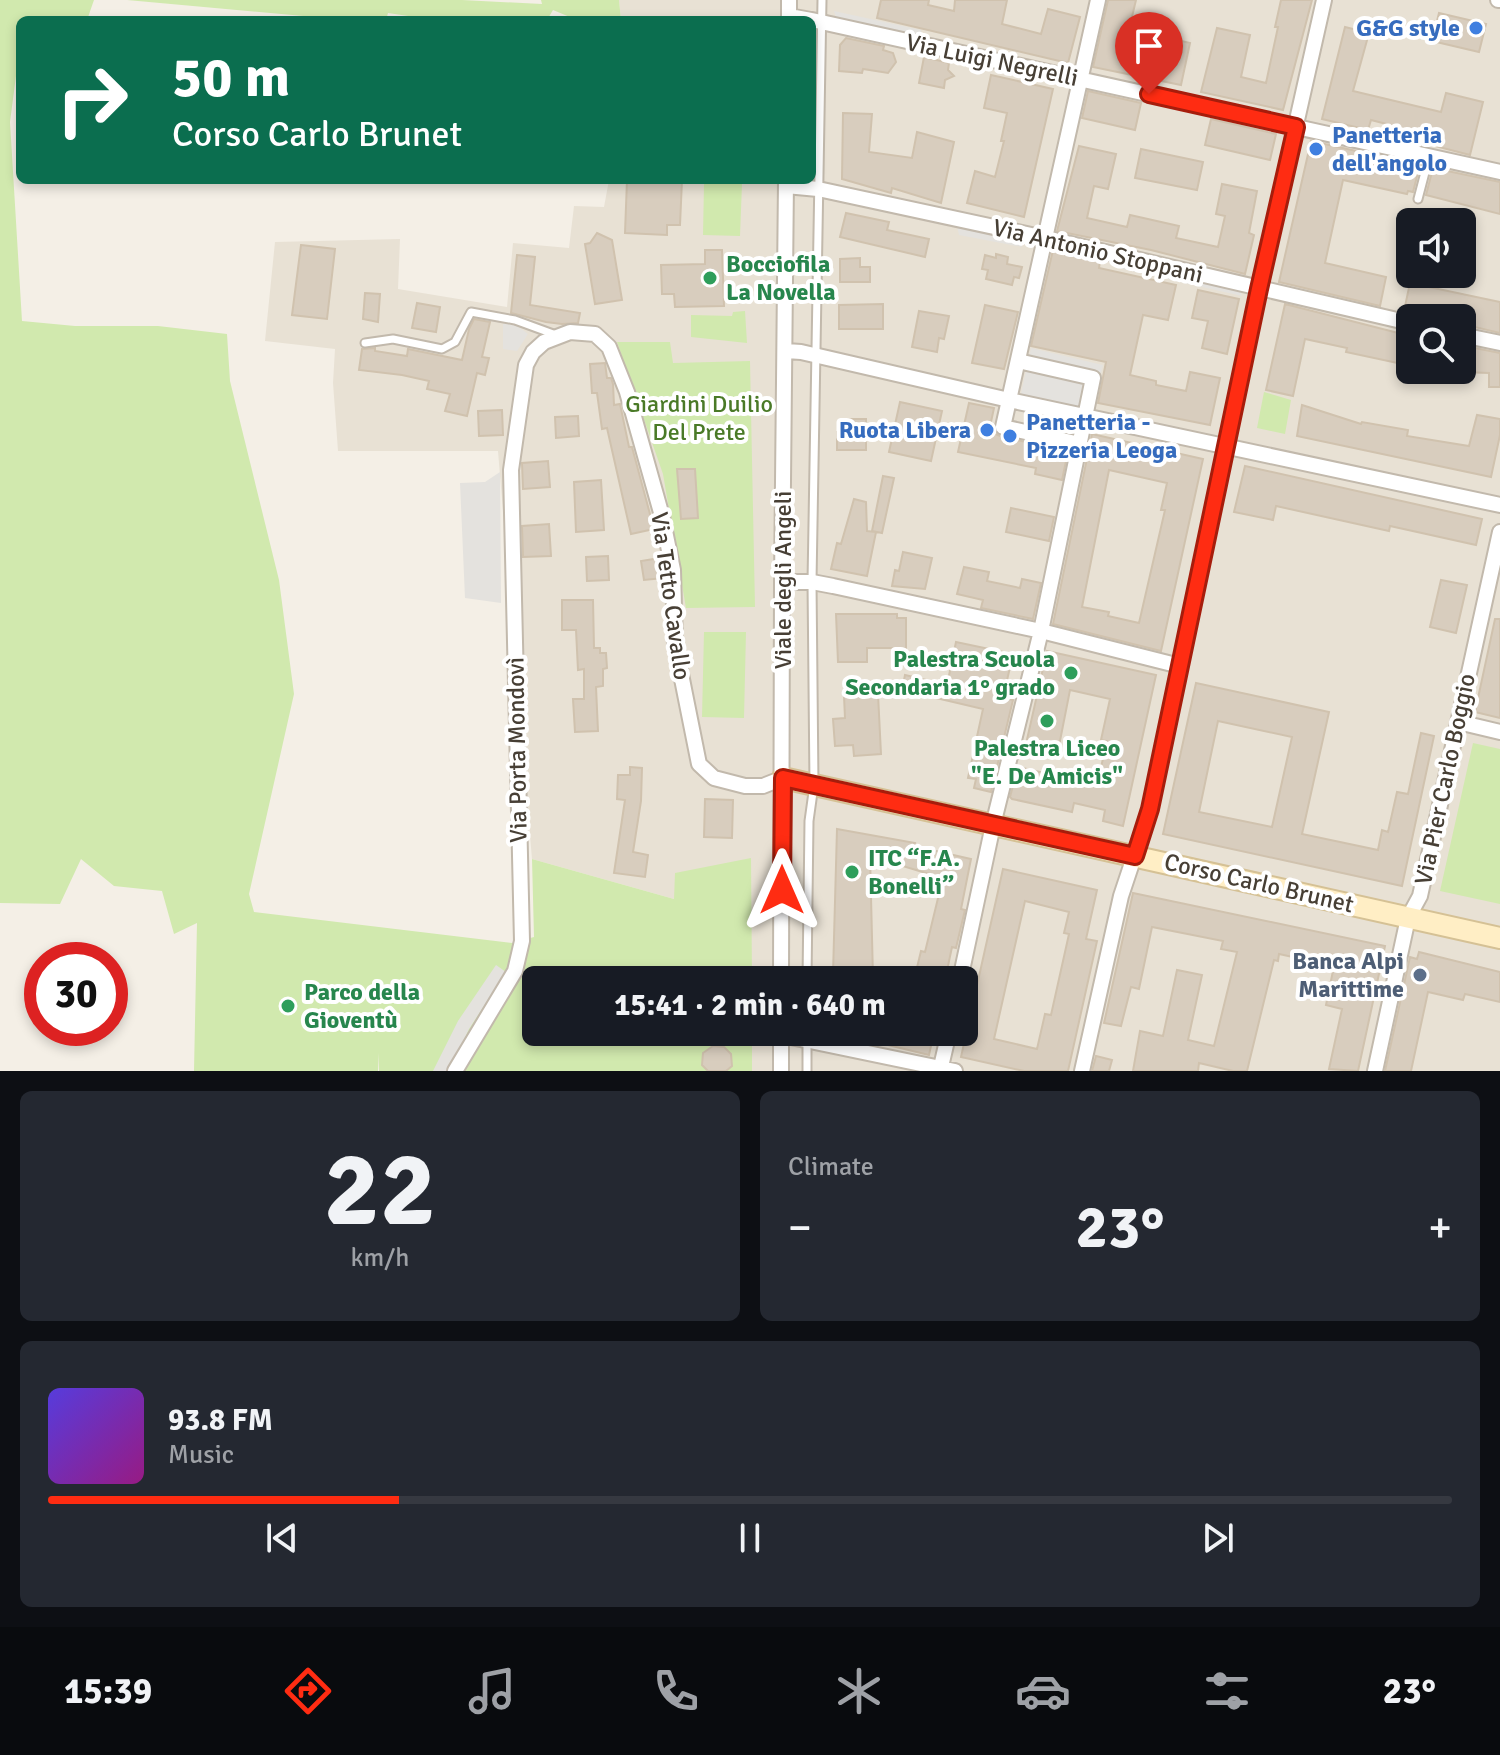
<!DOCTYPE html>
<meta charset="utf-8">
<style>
body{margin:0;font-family:Signika,sans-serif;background:#242831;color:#f1f3f6;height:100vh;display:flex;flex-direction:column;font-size:30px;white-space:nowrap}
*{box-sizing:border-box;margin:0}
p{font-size:26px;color:#9ea1a6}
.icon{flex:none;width:44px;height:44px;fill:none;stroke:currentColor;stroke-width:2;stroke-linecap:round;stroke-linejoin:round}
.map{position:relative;height:1071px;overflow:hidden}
.panel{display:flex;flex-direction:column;gap:20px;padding:20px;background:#0d0f14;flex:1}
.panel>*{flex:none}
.top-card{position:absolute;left:16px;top:16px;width:800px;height:168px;border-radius:12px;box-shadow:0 4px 12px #0003;background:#0b6e4f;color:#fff;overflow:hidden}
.controls{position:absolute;left:1396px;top:208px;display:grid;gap:16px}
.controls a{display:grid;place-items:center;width:80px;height:80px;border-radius:12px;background:#171b24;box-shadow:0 4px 12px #0003;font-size:40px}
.speed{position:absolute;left:24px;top:942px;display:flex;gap:16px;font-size:40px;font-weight:700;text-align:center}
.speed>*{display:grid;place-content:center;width:104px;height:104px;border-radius:50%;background:#171b24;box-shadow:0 4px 12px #0003;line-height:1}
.speed .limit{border:12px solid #d22;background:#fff;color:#111}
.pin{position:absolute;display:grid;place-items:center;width:68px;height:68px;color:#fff;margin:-82px -34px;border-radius:50% 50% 50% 0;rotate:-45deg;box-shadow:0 0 8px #0007}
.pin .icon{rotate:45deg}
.me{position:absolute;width:88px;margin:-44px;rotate:0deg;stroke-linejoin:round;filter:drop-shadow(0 0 6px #0008)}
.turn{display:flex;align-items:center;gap:28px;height:168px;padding:0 24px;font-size:36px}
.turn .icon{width:104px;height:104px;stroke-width:2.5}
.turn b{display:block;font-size:56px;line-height:68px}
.big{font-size:60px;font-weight:700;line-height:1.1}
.panel .tile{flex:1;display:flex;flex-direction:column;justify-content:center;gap:12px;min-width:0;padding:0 28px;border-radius:12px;background:#242831}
.panel .dial{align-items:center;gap:0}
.dial b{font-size:104px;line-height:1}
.song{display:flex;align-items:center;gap:24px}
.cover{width:96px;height:96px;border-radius:12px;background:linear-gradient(135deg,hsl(250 70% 55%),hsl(310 70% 35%))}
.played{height:8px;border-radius:4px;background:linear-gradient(90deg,#ff2c12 25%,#363941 25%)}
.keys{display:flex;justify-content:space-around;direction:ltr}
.heat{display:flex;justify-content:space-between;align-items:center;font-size:44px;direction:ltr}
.panel .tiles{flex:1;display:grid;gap:20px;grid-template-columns:1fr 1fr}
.tile:last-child{grid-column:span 2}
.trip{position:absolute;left:522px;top:966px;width:456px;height:80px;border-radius:12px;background:#171b24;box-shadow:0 4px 12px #0003;font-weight:700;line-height:80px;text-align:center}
.dock{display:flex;height:128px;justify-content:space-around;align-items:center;background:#090b0e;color:#9ea1a6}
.dock .icon{width:56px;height:56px}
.dock .on{color:#ff2c12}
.dock b{font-size:36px;color:#f1f3f6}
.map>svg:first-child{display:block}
</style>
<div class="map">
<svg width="1500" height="1071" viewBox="0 0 1500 1071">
<rect width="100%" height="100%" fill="#f4efe6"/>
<path fill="#e8e1d4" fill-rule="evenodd" d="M 619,0 L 1500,0 L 1500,1071 L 565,1071 L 595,1032 L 964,1032 L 964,980 L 674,980 L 674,899 L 532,859 L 498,451 L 338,451 L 333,383 L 335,349 L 265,341 L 275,242 L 400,239 L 398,289 L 507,307 L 513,243 L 569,248 L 574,206 L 604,207 L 609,180 L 812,180 L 812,20 L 621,20 ZM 1410,222 L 1462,222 L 1462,274 L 1410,274 ZM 1410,318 L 1462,318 L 1462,370 L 1410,370 Z"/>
<path fill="#d1e9ae" d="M 0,0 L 94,0 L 87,20 L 20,20 L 20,45 L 10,122 L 22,321 L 75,326 L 158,326 L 227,334 L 230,381 L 279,580 L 294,694 L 249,894 L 254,912 L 512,943 L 534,937 L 532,859 L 674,899 L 675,873 L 751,858 L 752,980 L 536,980 L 536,1032 L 752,1032 L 752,1071 L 379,1071 L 379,1053 L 378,1071 L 194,1071 L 197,923 L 174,934 L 162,891 L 114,886 L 81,859 L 60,904 L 0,903 Z
M 127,0 L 462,0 L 542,4 L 541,0 L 619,0 L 621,20 L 577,20 L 553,10 L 547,20 L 435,20 L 388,13 L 386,20 L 347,20 Z
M 704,184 L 742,184 L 740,236 L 703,235 Z
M 745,311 L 747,343 L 691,337 L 691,315 L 732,316 L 733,312 Z
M 617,342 L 670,342 L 673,363 L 750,361 L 755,607 L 686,608 L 663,474 Z
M 1264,392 L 1291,400 L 1285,434 L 1257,428 Z
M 704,632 L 746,632 L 744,718 L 702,717 Z
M 1473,743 L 1500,749 L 1500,904 L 1440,891 Z"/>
<path fill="#e4e2de" d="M 834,11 L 921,30 L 923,44 L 839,26 Z
M 955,218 L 1017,232 L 1022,247 L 959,235 Z
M 1113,254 L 1237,283 L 1242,296 L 1118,268 Z
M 503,324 L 515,324 L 528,334 L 517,351 L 503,349 Z
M 1031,348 L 1103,365 L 1098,387 L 1082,410 L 1020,398 Z
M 500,472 L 501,603 L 465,598 L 460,483 L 485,482 Z
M 496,965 L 506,972 L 469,1029 L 449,1071 L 433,1071 L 458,1021 Z"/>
<path fill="#d8cdbe" stroke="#d0c2ae" stroke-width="2" fill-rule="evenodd" d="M 881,0 L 929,0 L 928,5 L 954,11 L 955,0 L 1007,0 L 1002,24 L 1041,34 L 1048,9 L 1080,17 L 1068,63 L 877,18 Z
M 1108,0 L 1136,0 L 1130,25 L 1125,24 L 1120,47 L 1160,56 L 1164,37 L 1190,43 L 1181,85 L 1093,67 Z
M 1281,0 L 1312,0 L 1283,110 L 1201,92 L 1217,28 L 1250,35 L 1241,77 L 1266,83 L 1278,27 L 1275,27 Z
M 1439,13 L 1486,24 L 1479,52 L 1432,41 Z
M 1345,27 L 1369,33 L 1353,91 L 1441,112 L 1446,93 L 1483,102 L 1470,155 L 1408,139 L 1410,130 L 1371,120 L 1368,130 L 1322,119 Z
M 846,38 L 884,46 L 883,50 L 893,53 L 896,62 L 888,73 L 863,69 L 862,73 L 839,71 L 840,45 Z
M 924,57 L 949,63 L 948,70 L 954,76 L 945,80 L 944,88 L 919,83 Z
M 991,75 L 1053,89 L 1024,217 L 967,203 L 975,171 L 995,177 L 1004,141 L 1001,141 L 1007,113 L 984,108 Z
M 1088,91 L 1141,103 L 1135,130 L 1082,118 Z
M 843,113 L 872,114 L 869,152 L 912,158 L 917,132 L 954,142 L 941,203 L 892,188 L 891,193 L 842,179 Z
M 1211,119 L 1276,134 L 1270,160 L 1205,145 Z
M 1311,141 L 1420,165 L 1413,192 L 1408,191 L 1407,194 L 1343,180 L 1325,263 L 1386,277 L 1380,306 L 1279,282 Z
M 1079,146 L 1116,154 L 1108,189 L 1094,186 L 1087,218 L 1127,227 L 1130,215 L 1179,226 L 1176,238 L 1218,247 L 1225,216 L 1216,214 L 1222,184 L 1257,191 L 1249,233 L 1254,235 L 1245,274 L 1151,250 L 1057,231 Z
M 1141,149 L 1203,162 L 1197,190 L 1135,178 Z
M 1433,168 L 1500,182 L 1500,214 L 1426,195 Z
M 627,180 L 682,180 L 680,225 L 667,225 L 667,235 L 625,233 Z
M 846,213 L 889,222 L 887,230 L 929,239 L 925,257 L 840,237 Z
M 597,233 L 612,240 L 622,300 L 595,304 L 585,244 L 590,243 Z
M 301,245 L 335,249 L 327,319 L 292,315 Z
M 705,250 L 722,250 L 724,306 L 675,307 L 674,294 L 662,294 L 661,265 L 705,264 Z
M 1053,250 L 1100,261 L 1099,268 L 1176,285 L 1168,320 L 1143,315 L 1130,375 L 1156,381 L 1156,385 L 1186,391 L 1190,372 L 1220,378 L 1210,425 L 1098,403 L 1106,362 L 1031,346 Z
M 996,254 L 1008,257 L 1007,264 L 1022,267 L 1019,278 L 1014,277 L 1012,285 L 986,279 L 988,270 L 982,269 L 985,255 L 996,258 Z
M 517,255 L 535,257 L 530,305 L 580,313 L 578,323 L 562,324 L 546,322 L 511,313 Z
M 860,258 L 860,267 L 870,267 L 870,282 L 840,282 L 840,259 Z
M 1410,283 L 1500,302 L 1500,333 L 1462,324 L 1462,318 L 1437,318 L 1404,311 Z
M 1198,290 L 1239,299 L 1227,354 L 1202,348 L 1208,321 L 1192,318 Z
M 365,293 L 380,294 L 378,322 L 363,319 Z
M 417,303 L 440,307 L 436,332 L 412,328 Z
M 883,304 L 883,329 L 839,329 L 839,305 Z
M 1285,304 L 1410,336 L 1407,365 L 1346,352 L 1347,348 L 1305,339 L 1293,396 L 1266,390 Z
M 985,305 L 1018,312 L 1004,369 L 972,363 Z
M 919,311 L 949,316 L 944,339 L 939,338 L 937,352 L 912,347 Z
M 474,319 L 490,322 L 482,357 L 489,358 L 485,375 L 477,373 L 467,416 L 445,411 L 450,394 L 427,389 L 429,381 L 402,375 L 359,370 L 362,349 L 375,348 L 375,351 L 407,356 L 408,349 L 462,360 L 469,329 Z
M 1465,346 L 1500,353 L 1500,387 L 1489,387 L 1489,373 L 1462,372 Z
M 605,363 L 607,378 L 611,378 L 613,384 L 614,405 L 620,404 L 629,447 L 632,447 L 654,529 L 631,534 L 607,428 L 602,429 L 597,393 L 592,393 L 590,364 Z
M 900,402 L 942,411 L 931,461 L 889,452 Z
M 969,403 L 994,408 L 989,431 L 1000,436 L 1068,452 L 1062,480 L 1035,474 L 1036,468 L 958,452 Z
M 1302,405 L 1361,424 L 1362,422 L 1408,430 L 1407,436 L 1469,446 L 1477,415 L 1500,419 L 1500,435 L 1491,477 L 1297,436 Z
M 502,410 L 503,435 L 479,436 L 478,411 Z
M 578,416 L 579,436 L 556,438 L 555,417 Z
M 843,419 L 866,419 L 866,450 L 837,450 L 837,432 L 843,432 Z
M 1092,434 L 1203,459 L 1161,651 L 1053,624 ZM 1109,470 L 1167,483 L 1161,510 L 1165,510 L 1139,623 L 1108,616 L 1109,612 L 1082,607 Z
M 548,461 L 550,487 L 523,489 L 522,463 Z
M 1245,466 L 1482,519 L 1476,545 L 1390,526 L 1389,531 L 1276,506 L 1273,520 L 1234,512 Z
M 677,469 L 695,469 L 698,518 L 681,519 Z
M 883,476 L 894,478 L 882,533 L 872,531 Z
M 601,480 L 604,530 L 576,532 L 574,482 Z
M 854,499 L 866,502 L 867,531 L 876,532 L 867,576 L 831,569 L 837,543 L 841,544 Z
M 1011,508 L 1054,517 L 1049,541 L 1006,532 Z
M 549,524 L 551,556 L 523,557 L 522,526 Z
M 903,552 L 932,558 L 925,589 L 892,586 L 895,570 L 899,571 Z
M 608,556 L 609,580 L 587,581 L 586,557 Z
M 660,558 L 663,578 L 644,580 L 641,561 Z
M 964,567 L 989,572 L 987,581 L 1020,588 L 1022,579 L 1041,583 L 1033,619 L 981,608 L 983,600 L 957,594 Z
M 1441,580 L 1467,585 L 1456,633 L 1430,627 Z
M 562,600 L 593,600 L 594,648 L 600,648 L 600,653 L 606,653 L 607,668 L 603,669 L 603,686 L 596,687 L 598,731 L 575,732 L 573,699 L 584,699 L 584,669 L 578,670 L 576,630 L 562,630 Z
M 836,614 L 897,614 L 897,618 L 906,618 L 906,648 L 867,648 L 867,662 L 838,662 Z
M 1495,619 L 1500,619 L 1500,718 L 1475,712 Z
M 956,642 L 1013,654 L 1003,698 L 1013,700 L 991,792 L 974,788 L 976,779 L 968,778 L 983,709 L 902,690 L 905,675 L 947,685 Z
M 1047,651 L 1156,675 L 1123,826 L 1103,821 L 1105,810 L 1074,803 L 1072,812 L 1012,799 L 1010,797 L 1018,767 L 1097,785 L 1107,741 L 1101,740 L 1110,699 L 1070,690 L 1058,751 L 1026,744 Z
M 1196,683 L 1329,712 L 1302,834 L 1378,850 L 1382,830 L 1388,832 L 1397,792 L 1408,794 L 1421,733 L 1434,736 L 1402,886 L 1163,834 ZM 1218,721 L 1292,737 L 1272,827 L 1199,812 Z
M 878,694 L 881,754 L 854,756 L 853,745 L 835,746 L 833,719 L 845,718 L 844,696 Z
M 630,767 L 642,768 L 641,801 L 633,852 L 648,855 L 645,877 L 614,873 L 625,800 L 617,799 L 618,775 L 630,775 Z
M 705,799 L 733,800 L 732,838 L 704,837 Z
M 837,829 L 915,843 L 914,846 L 971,859 L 961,909 L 965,910 L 960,931 L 956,948 L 952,947 L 945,980 L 914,980 L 921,951 L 925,952 L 939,894 L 934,893 L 939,877 L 870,856 L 873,978 L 833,974 Z
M 1003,869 L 1097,890 L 1086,939 L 1097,941 L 1068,1071 L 1024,1071 L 961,1057 ZM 1025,901 L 1069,912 L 1064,933 L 1069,934 L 1051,1015 L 1045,1014 L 1037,1049 L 994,1039 Z
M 1133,893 L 1385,946 L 1358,1071 L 1329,1069 L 1342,1009 L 1326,1005 L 1334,966 L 1279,954 L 1278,961 L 1274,960 L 1247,1071 L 1233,1071 L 1199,1063 L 1198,1071 L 1133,1071 L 1140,1031 L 1163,1036 L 1177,970 L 1202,975 L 1188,1040 L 1214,1046 L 1237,952 L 1221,949 L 1223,941 L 1152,927 L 1139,989 L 1131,987 L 1121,1026 L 1104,1023 Z
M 1419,952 L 1500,972 L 1500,1002 L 1465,994 L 1463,1000 L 1428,992 L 1411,1071 L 1385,1071 L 1410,957 L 1417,959 Z
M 851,1032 L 934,1032 L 929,1055 L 851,1036 Z
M 713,1046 L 724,1047 L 731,1054 L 732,1066 L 726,1071 L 708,1071 L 702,1065 L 703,1053 Z
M 1096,1056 L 1112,1060 L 1109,1071 L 1092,1071 Z"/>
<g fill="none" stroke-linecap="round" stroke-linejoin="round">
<defs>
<path id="lane" d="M 1418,199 L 1429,157
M 365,343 L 393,339 L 442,349 L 455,342 L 471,312 L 515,320 L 556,335
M 807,980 L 809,821 L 814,785 L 812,582 L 822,0
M 807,1071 L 807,1032"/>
<path id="street" d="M 789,0 L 789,20
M 1498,0 L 1500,0
M 789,16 L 811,20
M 812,20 L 1500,172
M 786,186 L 818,189 L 1045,238 L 1410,323
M 1462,335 L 1500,343
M 786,351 L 801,352 L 1009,400 L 1500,505
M 1080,444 L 1003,427 L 1098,0
M 782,582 L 812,582 L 833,586 L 1041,631 L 1180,666
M 1458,722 L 1500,732
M 781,980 L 782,582 L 786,180
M 960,980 L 993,825 L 1041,631 L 1093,378 L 1018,361
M 781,1035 L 955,1071
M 455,1071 L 515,971 L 522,941 L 511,470 L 526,365 L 533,352 L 544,342 L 570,332 L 595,334 L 609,347 L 627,392 L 662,516 L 673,570 L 675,644 L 699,764 L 714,778 L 745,786 L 763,786 L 783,778
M 781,1071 L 781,1032
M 940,1071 L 949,1032
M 1082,1071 L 1121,896 L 1150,809 L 1259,289 L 1324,0
M 1375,1071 L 1408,918 L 1420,896 L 1500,532"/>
<path id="secondary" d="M 783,778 L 1500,938"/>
</defs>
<use href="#lane" stroke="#c2b9ac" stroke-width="11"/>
<use href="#street" stroke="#c2b9ac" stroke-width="18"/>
<use href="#secondary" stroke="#d5c195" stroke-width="24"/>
<use href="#lane" stroke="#fff" stroke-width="7"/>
<use href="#street" stroke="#fff" stroke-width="14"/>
<use href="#secondary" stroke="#ffeec5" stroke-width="20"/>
</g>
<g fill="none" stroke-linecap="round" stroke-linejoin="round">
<defs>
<path id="route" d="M 782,890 L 783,778 L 1135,856 L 1150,809 L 1259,289 L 1296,127 L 1149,94"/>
</defs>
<use href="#route" stroke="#a61d0c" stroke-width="20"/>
<use href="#route" stroke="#ff2c12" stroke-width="14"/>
</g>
<g fill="#3f7fe0" stroke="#fff" stroke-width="3">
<circle cx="1476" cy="28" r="8"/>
<circle cx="1316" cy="149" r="8"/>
<circle cx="987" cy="430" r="8"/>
<circle cx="1010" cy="436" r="8"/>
</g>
<g fill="#2e9e5b" stroke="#fff" stroke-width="3">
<circle cx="710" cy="278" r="8"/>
<circle cx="1071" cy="673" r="8"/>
<circle cx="1047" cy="721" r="8"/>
<circle cx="852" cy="872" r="8"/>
<circle cx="288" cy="1006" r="8"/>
</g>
<circle fill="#5c6f8a" stroke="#fff" stroke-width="3" cx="1420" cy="975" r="8"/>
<g text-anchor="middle" stroke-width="8" stroke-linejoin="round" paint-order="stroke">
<g font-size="24" font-weight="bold" fill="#366cbe" stroke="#fff" text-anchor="end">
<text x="1460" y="36">G&amp;G style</text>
<text x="1332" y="143" text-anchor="start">Panetteria<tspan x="1332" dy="28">dell'angolo</tspan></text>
<text x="1026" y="430" text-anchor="start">Panetteria -<tspan x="1026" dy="28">Pizzeria Leoga</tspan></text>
<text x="971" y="438">Ruota Libera</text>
</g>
<g font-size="24" fill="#473f35" stroke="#fff">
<text transform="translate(992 60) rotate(12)" y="8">Via Luigi Negrelli</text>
<text transform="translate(1098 251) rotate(13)" y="8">Via Antonio Stoppani</text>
<text transform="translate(783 580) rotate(-90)" y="8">Viale degli Angeli</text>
<text transform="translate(671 596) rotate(82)" y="8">Via Tetto Cavallo</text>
<text transform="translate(517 750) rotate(-91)" y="8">Via Porta Mondovì</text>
<text transform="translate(1445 779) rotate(-78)" y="8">Via Pier Carlo Boggio</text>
<text transform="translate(1259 883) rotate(13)" y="8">Corso Carlo Brunet</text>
</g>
<g font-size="24" font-weight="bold" fill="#27864d" stroke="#fff" text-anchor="start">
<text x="726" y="272">Bocciofila<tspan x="726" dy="28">La Novella</tspan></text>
<text x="1055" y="667" text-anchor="end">Palestra Scuola<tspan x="1055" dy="28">Secondaria 1° grado</tspan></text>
<text x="1047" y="756" text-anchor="middle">Palestra Liceo<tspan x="1047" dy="28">"E. De Amicis"</tspan></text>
<text x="868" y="866">ITC “F.A.<tspan x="868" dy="28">Bonelli”</tspan></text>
<text x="304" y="1000">Parco della<tspan x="304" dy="28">Gioventù</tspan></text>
</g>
<g font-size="24" fill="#4a7a27" stroke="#fff">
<text x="699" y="412">Giardini Duilio<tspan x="699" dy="28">Del Prete</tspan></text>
</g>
<g font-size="24" font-weight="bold" fill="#4e5e75" stroke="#fff" text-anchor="end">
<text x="1404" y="969">Banca Alpi<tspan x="1404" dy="28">Marittime</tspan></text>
</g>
</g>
</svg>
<div class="controls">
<a><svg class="icon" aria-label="sound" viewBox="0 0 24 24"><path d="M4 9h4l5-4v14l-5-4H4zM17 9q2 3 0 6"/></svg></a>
<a><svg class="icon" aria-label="search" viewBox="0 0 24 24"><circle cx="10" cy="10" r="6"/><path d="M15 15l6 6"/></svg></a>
</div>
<div class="speed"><div class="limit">30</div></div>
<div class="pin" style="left:1149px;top:94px;background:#d93025"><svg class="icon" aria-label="arrive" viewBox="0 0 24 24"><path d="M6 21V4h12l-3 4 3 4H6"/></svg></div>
<svg class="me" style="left:782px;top:890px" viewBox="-20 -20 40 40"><path d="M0-17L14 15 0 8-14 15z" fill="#ff2c12" stroke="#fff" stroke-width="4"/></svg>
<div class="trip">15:41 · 2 min · 640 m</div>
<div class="top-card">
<div class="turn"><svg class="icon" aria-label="right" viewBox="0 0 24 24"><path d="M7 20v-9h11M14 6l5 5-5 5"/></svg><div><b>50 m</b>Corso Carlo Brunet</div></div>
</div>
</div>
<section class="panel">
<div class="tiles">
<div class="tile dial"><b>22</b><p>km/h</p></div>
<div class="tile"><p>Climate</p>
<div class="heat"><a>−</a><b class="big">23°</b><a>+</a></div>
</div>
<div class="tile">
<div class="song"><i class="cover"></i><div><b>93.8 FM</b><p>Music</p></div></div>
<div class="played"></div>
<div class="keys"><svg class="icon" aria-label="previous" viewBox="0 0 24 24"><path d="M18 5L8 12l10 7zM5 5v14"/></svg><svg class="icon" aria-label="pause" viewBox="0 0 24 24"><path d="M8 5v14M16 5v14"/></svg><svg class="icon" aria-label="next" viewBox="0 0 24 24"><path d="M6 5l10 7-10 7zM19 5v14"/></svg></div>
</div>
</div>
</section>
<nav class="dock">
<b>15:39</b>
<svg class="icon on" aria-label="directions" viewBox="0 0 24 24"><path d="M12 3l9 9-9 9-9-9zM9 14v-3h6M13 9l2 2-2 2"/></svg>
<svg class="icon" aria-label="music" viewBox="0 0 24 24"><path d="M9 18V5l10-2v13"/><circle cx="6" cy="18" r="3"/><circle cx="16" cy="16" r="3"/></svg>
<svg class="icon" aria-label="phone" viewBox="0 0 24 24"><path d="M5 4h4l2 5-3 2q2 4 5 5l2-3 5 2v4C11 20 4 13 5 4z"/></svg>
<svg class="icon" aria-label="climate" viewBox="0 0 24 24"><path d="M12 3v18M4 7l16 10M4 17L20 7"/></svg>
<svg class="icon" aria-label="car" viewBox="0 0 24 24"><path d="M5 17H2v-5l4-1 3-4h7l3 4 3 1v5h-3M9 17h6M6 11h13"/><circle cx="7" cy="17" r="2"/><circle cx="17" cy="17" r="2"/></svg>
<svg class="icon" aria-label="filters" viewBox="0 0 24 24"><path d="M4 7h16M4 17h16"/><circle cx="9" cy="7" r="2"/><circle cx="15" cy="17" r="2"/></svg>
<b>23°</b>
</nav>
